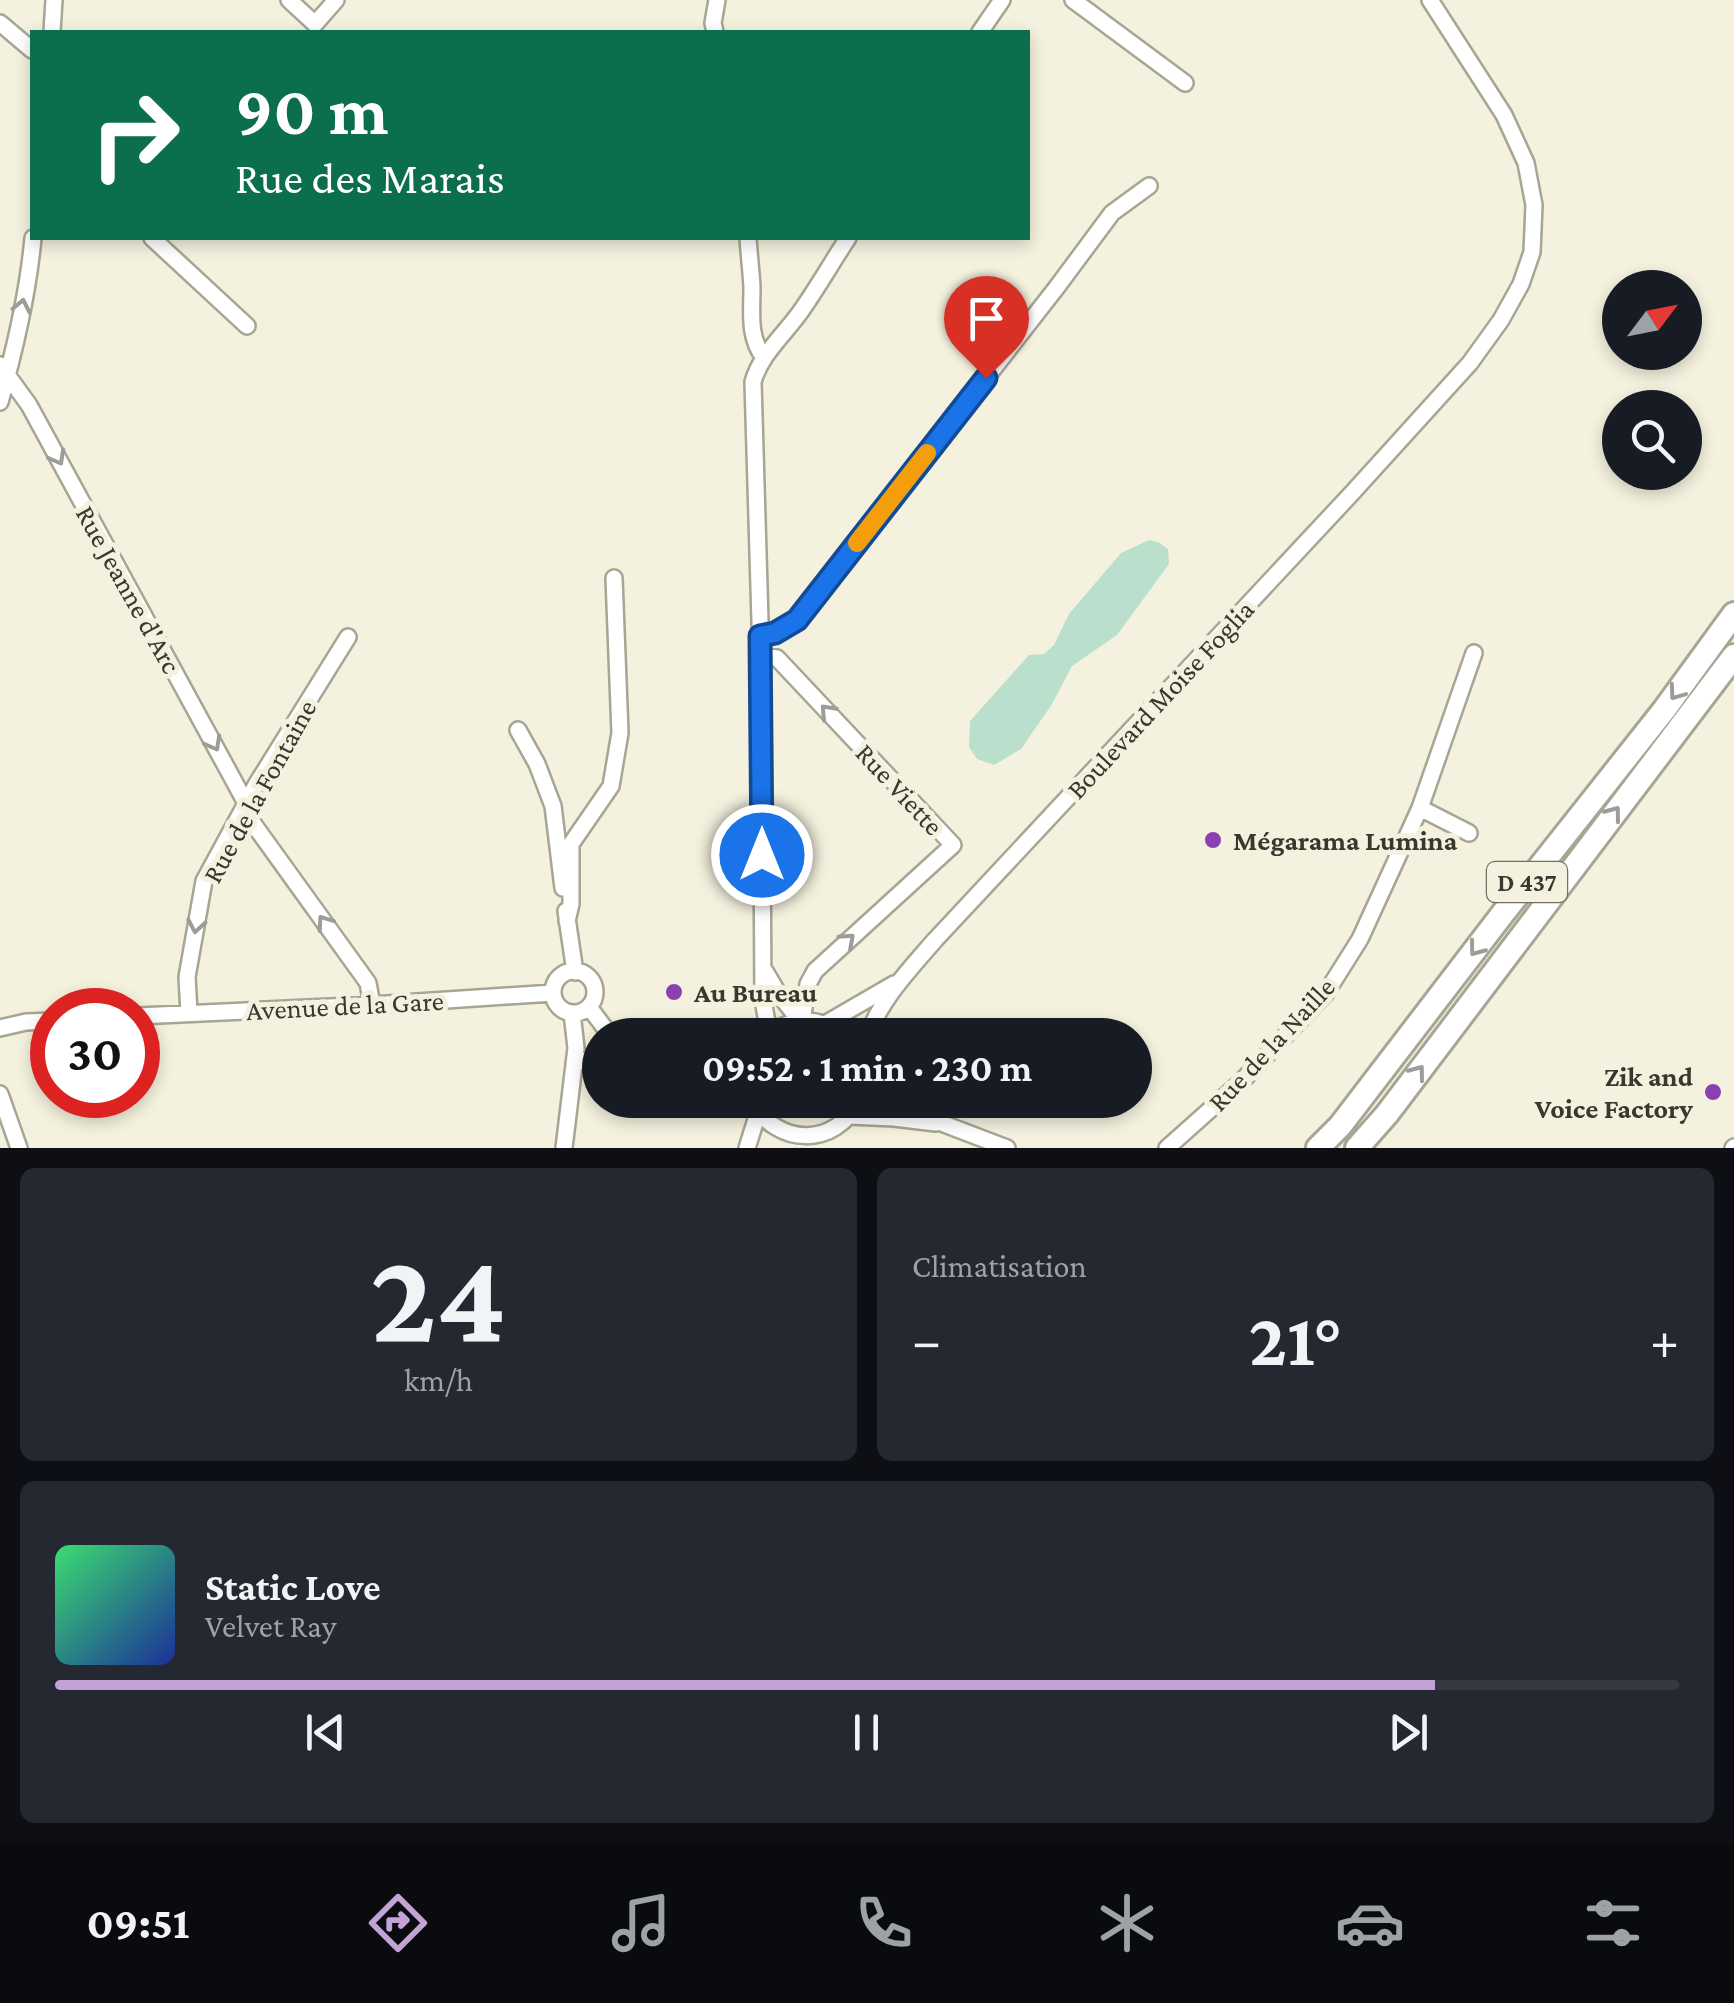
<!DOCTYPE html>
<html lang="fr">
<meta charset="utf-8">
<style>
body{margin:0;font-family:"Crimson Pro",serif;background:#242831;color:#f1f3f6;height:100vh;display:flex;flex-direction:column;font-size:38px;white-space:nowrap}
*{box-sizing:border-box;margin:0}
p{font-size:32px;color:#9ea1a6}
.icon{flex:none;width:55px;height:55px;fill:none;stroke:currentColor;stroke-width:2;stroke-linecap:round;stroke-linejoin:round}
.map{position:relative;height:1148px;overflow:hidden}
.sheet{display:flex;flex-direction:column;gap:20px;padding:20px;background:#0d0f14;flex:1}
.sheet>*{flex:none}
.banner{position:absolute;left:30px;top:30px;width:1000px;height:210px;border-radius:0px;box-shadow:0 5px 15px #0003;background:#0b6e4f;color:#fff;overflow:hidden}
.needle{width:65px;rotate:58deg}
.tools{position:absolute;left:1602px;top:270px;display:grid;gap:20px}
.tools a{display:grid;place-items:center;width:100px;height:100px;border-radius:50%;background:#171b24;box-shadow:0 5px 15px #0003;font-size:50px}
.speed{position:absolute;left:30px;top:988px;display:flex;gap:20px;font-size:50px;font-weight:700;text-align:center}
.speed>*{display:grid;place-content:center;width:130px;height:130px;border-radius:50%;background:#171b24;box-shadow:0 5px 15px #0003;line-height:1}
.speed .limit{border:15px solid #d22;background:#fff;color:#111}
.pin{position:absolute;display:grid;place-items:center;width:85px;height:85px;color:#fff;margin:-102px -42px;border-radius:50% 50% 50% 0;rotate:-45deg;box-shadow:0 0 10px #0007}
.pin .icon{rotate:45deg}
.me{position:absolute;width:110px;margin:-55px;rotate:0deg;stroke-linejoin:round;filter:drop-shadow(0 0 8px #0008)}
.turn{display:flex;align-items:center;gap:35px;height:210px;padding:0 40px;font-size:45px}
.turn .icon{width:130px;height:130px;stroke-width:2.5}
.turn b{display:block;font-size:70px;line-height:85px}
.big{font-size:75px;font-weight:700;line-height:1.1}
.sheet .tile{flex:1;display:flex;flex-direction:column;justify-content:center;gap:15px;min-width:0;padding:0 35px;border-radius:15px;background:#242831}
.sheet .dial{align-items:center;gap:0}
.dial b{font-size:130px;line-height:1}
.song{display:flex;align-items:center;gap:30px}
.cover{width:120px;height:120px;border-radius:15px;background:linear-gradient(135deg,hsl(140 70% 55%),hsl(230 70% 35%))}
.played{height:10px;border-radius:5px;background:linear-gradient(90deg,#c3a2d7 85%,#363941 85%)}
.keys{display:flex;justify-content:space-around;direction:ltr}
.heat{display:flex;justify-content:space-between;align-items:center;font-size:55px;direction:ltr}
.sheet .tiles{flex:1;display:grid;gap:20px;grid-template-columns:1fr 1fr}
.tile:last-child{grid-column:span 2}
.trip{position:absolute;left:582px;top:1018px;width:570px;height:100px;border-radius:50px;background:#171b24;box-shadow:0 5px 15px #0003;font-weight:700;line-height:100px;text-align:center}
.menu{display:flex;height:160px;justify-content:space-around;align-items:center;background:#090b0e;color:#9ea1a6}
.menu .icon{width:70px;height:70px}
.menu .current{color:#c3a2d7}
.menu b{font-size:45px;color:#f1f3f6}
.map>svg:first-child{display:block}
</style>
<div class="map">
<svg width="1734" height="1148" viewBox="0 0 1734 1148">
<rect width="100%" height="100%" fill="#f4f1de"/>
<path fill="#badfcc" d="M 1149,540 L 1158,542 L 1168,549 L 1169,564 L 1117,635 L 1072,666 L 1052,704 L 1021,749 L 994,765 L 977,759 L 969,747 L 970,721 L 1029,655 L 1044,654 L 1054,645 L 1069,614 L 1121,553 Z"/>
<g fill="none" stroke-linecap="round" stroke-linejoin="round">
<defs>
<path id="minor" d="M 289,0 L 315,24 L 336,0
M 1073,0 L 1185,83
M 0,23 L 32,50
M 52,32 L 54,0
M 715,32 L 713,23 L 717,0
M 980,32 L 1002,0
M 152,238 L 247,326
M 748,238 C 749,254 751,270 752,287 C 752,312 748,337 764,358
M 0,365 L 29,405 L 247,805 L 252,822 L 368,983 L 372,1005
M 0,402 C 15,349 28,293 33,238
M 760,636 L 775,633 L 797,620 L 1057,287 L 1112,213 L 1149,186
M 761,656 L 777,658 L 953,845 L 815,971 L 808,984 L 802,1020
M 518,730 L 537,764 L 553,806 L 563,888
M 1420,808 L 1469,833
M 566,911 L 575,972
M 567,921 L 571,904 L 571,844 L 611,786 L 620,733 L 614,578
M 765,971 L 778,993 L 800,1021
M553 992a21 21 0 1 1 42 0a21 21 0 1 1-42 0Z
M 589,1007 L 610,1035
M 189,1013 L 187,977 L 204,881 L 256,785 L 348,637
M 138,1016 L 372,1005 L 553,993
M 825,1024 L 894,984
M 0,1028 L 26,1022 L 52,1021
M 769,1033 L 763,1000 L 761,656 L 753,382 C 760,355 785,334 801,311 C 818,287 832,262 848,238
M 767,1035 C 792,1017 818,1016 843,1035
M 868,1035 C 881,999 910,969 935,940 L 1353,492 L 1470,363 L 1501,320 L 1521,284 L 1532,252 L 1534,205 L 1526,163 L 1504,115 L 1430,0
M 574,1064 L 600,1055
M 0,1094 L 19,1148
M 751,1100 C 776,1147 836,1148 859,1100
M 899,1100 L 944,1124 L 1007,1148
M 850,1116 L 894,1118 L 936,1123
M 564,1148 L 576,1048 L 572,1013
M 747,1148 L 758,1113
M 1167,1148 L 1241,1082 L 1326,993 L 1360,939 L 1420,808 L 1474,653
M 1733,1148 L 1734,1147"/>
<path id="primary" d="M 1318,1148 L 1340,1126 L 1504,912 L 1664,710 L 1734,614
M 1357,1148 L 1387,1114 L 1734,656"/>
</defs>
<use href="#minor" stroke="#a7a593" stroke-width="20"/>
<use href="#primary" stroke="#a7a593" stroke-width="28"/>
<use href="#minor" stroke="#fff" stroke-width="15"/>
<use href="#primary" stroke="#fff" stroke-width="22"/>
</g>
<defs><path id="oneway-chevron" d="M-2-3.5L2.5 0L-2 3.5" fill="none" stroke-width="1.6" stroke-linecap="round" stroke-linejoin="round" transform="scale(2.5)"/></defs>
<g stroke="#9c9c98">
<use href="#oneway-chevron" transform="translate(22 306) rotate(-78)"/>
<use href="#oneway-chevron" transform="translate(58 458) rotate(61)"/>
<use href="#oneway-chevron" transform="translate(1676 693) rotate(126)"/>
<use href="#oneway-chevron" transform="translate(827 711) rotate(-133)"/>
<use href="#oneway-chevron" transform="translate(214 744) rotate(61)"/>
<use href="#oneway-chevron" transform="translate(1614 813) rotate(-53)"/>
<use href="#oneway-chevron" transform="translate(324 922) rotate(-125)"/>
<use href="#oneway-chevron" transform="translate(196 926) rotate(100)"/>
<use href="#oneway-chevron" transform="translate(848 940) rotate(-42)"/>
<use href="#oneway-chevron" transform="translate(1476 949) rotate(127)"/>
<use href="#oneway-chevron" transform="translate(1418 1072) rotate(-53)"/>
</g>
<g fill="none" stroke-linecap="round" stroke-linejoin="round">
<defs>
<path id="route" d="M 762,855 L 760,636 L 775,633 L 797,620 L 986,378"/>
</defs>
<use href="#route" stroke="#114b97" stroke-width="25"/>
<use href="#route" stroke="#1a73e8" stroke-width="18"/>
<path stroke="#f59e0b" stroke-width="18" d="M 857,543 L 927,453"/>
</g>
<g fill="#8b40b1" stroke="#f4f1de" stroke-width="4">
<circle cx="1213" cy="840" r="10"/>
<circle cx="674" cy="992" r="10"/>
<circle cx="1713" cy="1092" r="10"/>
</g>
<g text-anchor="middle" stroke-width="10" stroke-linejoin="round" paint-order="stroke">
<rect fill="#f4f1de" stroke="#717064" stroke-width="2.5" x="1487" y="862" width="80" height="40" rx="8"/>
<g font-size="25" font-weight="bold" fill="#393830">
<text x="1527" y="891">D 437</text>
</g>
<g font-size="28" fill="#393830" stroke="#f4f1de">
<text transform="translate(129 589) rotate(61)" y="10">Rue Jeanne d'Arc</text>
<text transform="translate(1160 699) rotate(-47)" y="10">Boulevard Moise Foglia</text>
<text transform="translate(900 789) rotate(47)" y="10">Rue Viette</text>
<text transform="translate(259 791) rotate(-61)" y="10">Rue de la Fontaine</text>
<text transform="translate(345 1005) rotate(-3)" y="10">Avenue de la Gare</text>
<text transform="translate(1271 1044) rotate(-47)" y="10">Rue de la Naille</text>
</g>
<g font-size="28" font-weight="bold" fill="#393830" stroke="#f4f1de" text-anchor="start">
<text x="1233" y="850">Mégarama Lumina</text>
<text x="694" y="1002">Au Bureau</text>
<text x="1693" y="1086" text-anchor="end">Zik and<tspan x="1693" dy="32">Voice Factory</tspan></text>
</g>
</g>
</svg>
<div class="tools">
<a><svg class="needle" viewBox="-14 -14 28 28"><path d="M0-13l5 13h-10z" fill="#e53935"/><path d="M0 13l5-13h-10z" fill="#9ea1a6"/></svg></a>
<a><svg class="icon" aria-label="search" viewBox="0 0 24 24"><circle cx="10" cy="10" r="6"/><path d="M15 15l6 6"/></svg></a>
</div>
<div class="speed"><div class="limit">30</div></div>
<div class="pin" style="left:986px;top:378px;background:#d93025"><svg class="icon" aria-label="arrive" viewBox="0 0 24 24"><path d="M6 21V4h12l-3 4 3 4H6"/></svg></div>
<svg class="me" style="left:762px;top:855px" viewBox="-20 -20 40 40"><circle r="17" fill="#1a73e8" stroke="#fff" stroke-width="3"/><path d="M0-11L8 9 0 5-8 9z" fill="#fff"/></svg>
<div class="trip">09:52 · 1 min · 230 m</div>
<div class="banner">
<div class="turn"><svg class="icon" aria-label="right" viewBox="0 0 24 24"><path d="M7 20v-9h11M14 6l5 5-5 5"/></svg><div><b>90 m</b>Rue des Marais</div></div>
</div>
</div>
<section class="sheet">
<div class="tiles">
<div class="tile dial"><b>24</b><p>km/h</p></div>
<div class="tile"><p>Climatisation</p>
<div class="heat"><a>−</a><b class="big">21°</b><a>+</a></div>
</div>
<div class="tile">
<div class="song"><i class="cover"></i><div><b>Static Love</b><p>Velvet Ray</p></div></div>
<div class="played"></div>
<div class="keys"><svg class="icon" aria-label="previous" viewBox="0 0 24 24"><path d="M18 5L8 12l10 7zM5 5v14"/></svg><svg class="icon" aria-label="pause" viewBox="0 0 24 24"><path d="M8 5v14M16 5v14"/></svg><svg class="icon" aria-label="next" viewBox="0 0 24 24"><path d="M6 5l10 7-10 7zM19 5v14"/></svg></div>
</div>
</div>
</section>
<nav class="menu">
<b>09:51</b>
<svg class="icon current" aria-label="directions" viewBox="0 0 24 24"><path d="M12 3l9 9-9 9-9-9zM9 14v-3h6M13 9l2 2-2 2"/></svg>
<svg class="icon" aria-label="music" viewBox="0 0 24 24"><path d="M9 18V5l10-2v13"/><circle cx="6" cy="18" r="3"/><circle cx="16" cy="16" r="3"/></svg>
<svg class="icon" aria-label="phone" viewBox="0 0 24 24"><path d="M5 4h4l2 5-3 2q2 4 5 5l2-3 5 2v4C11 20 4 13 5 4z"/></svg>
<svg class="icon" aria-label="climate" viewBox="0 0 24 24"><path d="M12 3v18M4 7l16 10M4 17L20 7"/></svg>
<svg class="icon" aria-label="car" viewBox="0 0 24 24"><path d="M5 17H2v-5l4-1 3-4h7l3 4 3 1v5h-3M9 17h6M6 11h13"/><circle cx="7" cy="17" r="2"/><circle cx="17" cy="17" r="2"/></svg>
<svg class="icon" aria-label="filters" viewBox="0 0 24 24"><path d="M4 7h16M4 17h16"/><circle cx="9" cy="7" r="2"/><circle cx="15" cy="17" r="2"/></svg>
</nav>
